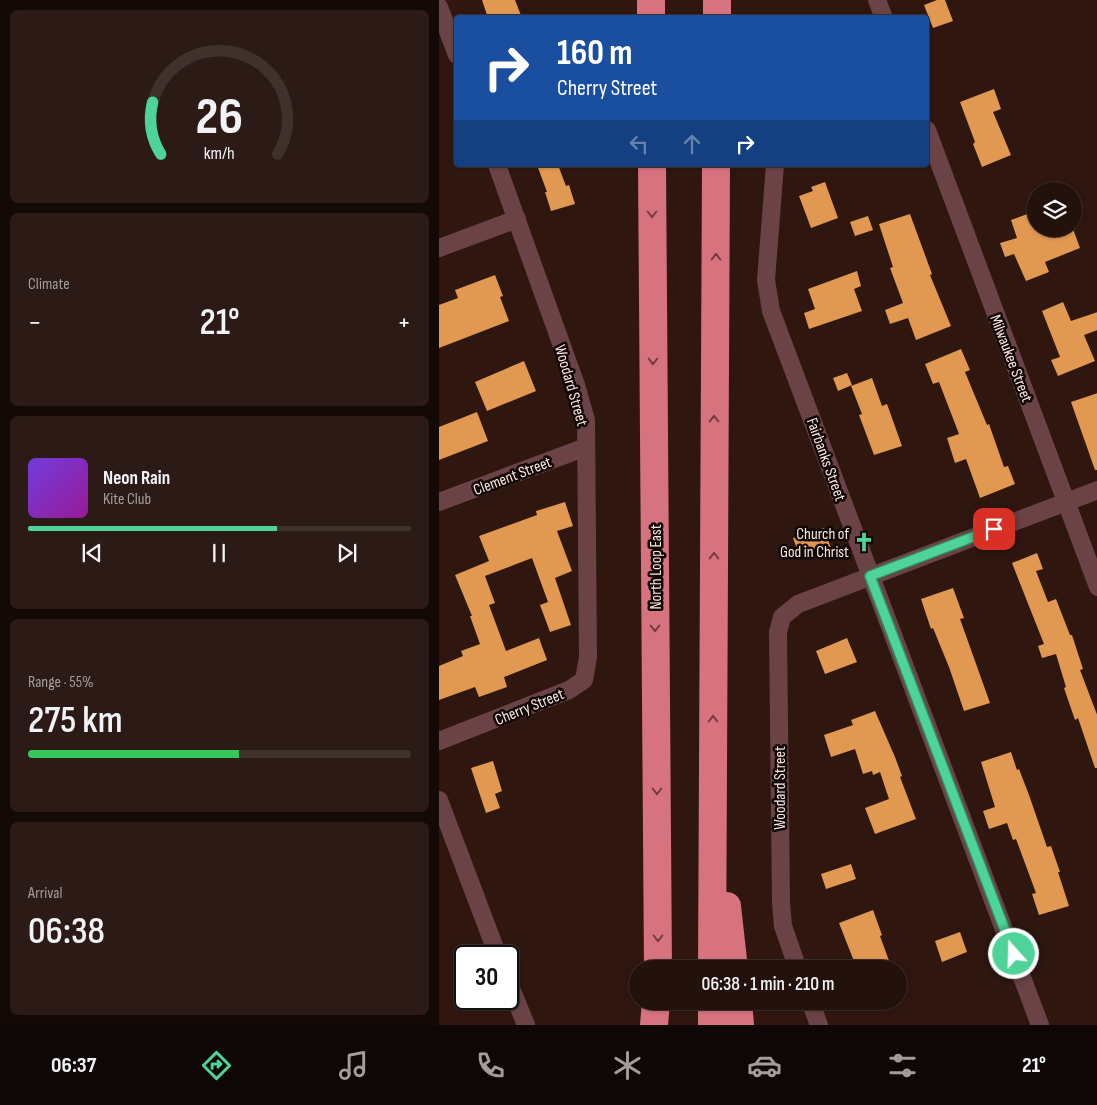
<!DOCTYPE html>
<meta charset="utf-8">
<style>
body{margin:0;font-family:"Sofia Sans Condensed",sans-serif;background:#2b1a15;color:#f1f3f6;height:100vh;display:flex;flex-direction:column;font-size:19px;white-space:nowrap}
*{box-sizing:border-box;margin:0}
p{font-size:16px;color:#a39d9d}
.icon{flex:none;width:28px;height:28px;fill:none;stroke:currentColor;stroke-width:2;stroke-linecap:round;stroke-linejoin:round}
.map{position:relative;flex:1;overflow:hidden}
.details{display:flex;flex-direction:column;gap:10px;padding:10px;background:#130907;width:439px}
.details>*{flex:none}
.hud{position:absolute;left:15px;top:15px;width:475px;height:152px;border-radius:5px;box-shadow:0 1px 4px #0004,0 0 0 1px #40312d;background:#1a4fa0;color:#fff;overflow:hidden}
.fabs{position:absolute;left:588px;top:182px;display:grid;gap:10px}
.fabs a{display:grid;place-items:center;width:55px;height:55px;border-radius:50%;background:#23110c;box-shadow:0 1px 4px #0004,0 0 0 1px #40312d;font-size:25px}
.speed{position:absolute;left:15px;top:945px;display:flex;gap:10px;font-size:25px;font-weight:700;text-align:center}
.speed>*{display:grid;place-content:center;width:65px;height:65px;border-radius:50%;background:#23110c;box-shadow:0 1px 4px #0004,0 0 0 1px #40312d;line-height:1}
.speed .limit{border:2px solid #111;border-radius:8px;background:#fff;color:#111}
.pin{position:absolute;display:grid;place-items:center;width:42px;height:42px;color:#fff;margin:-21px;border-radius:10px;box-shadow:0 2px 8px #0006}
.me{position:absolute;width:55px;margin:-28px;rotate:340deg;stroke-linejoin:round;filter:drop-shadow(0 0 4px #0008)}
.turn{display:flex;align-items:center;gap:18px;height:105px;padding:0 20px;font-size:22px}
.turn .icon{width:65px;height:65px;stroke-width:2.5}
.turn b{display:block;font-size:35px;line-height:42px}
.lanes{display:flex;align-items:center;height:48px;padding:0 20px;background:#0003;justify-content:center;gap:25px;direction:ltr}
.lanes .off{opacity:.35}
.big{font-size:38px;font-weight:600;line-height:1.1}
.details .tile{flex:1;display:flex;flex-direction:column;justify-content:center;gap:8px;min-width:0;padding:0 18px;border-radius:8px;background:#2b1a15}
.details .dial{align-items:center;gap:0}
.dial svg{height:130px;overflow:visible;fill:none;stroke:#40312d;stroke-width:7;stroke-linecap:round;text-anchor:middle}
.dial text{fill:#f1f3f6;stroke:none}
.song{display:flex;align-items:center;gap:15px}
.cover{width:60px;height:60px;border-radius:8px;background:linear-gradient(135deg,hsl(260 70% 55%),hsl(300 70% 35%))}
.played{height:5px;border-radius:2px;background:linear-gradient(90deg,#4ed399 65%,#40312d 65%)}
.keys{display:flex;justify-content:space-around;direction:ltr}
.heat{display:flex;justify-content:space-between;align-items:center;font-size:28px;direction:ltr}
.charge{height:8px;border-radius:4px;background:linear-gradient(90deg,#34c759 55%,#40312d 0)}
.trip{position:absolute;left:190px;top:960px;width:278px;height:50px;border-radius:25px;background:#23110c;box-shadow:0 1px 4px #0004,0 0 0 1px #40312d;font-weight:600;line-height:50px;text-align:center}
.tab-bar{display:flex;height:80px;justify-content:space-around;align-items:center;background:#0e0705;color:#a39d9d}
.tab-bar .icon{width:35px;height:35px}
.tab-bar .active{color:#4ed399}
.tab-bar b{font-size:22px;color:#f1f3f6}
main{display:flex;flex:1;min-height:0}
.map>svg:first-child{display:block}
</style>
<main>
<section class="details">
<div class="tile dial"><svg viewBox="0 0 100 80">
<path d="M14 69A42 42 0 1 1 86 69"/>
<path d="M14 69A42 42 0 0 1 9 37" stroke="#4ed399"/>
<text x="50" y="56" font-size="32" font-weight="700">26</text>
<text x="50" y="72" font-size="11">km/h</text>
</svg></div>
<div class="tile"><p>Climate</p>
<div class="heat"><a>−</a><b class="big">21°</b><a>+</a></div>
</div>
<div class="tile">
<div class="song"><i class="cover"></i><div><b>Neon Rain</b><p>Kite Club</p></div></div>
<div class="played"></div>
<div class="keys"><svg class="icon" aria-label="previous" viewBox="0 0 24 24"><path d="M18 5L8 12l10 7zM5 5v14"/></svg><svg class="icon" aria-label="pause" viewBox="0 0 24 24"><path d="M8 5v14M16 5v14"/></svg><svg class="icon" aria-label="next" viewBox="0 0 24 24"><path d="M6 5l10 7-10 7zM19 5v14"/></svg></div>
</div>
<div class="tile"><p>Range · 55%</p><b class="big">275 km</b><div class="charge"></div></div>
<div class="tile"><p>Arrival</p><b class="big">06:38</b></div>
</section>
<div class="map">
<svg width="659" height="1025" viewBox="0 0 659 1025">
<rect width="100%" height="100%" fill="#2f1710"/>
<path fill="#e19851" d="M 43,0 L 76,0 L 83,18 L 49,18 Z
M 498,0 L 506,0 L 514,21 L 494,28 L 485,5 Z
M 555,89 L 562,109 L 554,112 L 572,155 L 543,167 L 534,144 L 536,142 L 521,102 Z
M 98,165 L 119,165 L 127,186 L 130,185 L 136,204 L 112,211 L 106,192 L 108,192 Z
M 386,182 L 399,218 L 372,228 L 360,196 L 374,191 L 372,187 Z
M 596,211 L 596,229 L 634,229 L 641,248 L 606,262 L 610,272 L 587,281 L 575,254 L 566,257 L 561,243 L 578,238 L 572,220 Z
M 471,214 L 493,274 L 491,275 L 512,326 L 477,340 L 469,318 L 451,324 L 446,310 L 464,303 L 451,268 L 454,267 L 440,224 Z
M 429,216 L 434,230 L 416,236 L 411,222 Z
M 418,271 L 422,286 L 415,289 L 423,311 L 370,329 L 365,313 L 376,309 L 369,289 Z
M 56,275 L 64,296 L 61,297 L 70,321 L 0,348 L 0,305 L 19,298 L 16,290 Z
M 624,302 L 632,321 L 659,312 L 659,330 L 645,335 L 656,361 L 619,376 L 612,360 L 621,357 L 603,311 Z
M 522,349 L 531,370 L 526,372 L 548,425 L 550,424 L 565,467 L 569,466 L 576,484 L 541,498 L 527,459 L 516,463 L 508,438 L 520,434 L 500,382 L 494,384 L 486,364 Z
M 85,361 L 97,391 L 48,411 L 36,382 Z
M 408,373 L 413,385 L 399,391 L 394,378 Z
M 433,378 L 443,406 L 448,404 L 463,446 L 435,455 L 420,415 L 423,414 L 412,386 Z
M 659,393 L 659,470 L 656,470 L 632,402 Z
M 38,412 L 49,441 L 0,460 L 0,427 Z
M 126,502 L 134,526 L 118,531 L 133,571 L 116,578 L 132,625 L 111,632 L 101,605 L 109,602 L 93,558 L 46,576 L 56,603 L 50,605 L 67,651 L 100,638 L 108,660 L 65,677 L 68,687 L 40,697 L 36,687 L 0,700 L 0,666 L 24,656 L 22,651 L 41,644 L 31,616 L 33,616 L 16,575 L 50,561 L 40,536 L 98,515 L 97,511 Z
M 385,528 L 392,548 L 372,554 L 370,551 L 360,554 L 354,538 Z
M 598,553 L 604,569 L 597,571 L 609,602 L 617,599 L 631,635 L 633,635 L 644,669 L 641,670 L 659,717 L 659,768 L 656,768 L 639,718 L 636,720 L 625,688 L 627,687 L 617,654 L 603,658 L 599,646 L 605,644 L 573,563 Z
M 514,588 L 525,618 L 521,619 L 551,703 L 525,711 L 510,667 L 494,628 L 492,629 L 482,599 Z
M 408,638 L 418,662 L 386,674 L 377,651 Z
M 436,711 L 456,757 L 463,776 L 461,777 L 477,819 L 436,834 L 426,808 L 450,799 L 441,772 L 434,775 L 433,771 L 424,774 L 416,749 L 392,757 L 385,735 L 414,725 L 412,720 Z
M 572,752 L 578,770 L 580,769 L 590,795 L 608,847 L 612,846 L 621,872 L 619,872 L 630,906 L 600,915 L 593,894 L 597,893 L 577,839 L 574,840 L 568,823 L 550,829 L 544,811 L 556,807 L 542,762 Z
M 54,761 L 63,791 L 56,794 L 61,808 L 47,813 L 32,768 Z
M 412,864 L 417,879 L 387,889 L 382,874 Z
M 434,910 L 443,935 L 441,936 L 453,969 L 418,969 L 400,923 Z
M 521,932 L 528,952 L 503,962 L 496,941 Z"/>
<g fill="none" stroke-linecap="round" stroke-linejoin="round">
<path stroke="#6b4347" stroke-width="18" d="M 438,0 L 445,18
M 0,7 L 18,55
M 488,130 L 659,587
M 336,165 L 327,280 L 332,311 L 601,1025
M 0,248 L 78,219
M 0,502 L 147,447
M 0,741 L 130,690 L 145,680 L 149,657 L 147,420 L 137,385 L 58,165
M 0,800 L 59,956
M 359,969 L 344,926 L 342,903 L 339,632 L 343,617 L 359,604 L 659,490
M 69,981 L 87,1025
M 371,1001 L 380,1025"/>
<path stroke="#d6737f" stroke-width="28" d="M 212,0 L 212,18
M 278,18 L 278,0
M 213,165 L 219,969
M 288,906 L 295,969
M 273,969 L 277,165
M 299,1001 L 301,1025
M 215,1025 L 217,1001
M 273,1025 L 273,1001"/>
</g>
<defs><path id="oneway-chevron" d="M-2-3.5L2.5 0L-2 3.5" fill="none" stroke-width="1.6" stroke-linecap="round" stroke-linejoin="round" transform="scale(1.25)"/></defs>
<g stroke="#733c42">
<use href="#oneway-chevron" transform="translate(213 214) rotate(90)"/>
<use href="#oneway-chevron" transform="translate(277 257) rotate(-90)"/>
<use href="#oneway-chevron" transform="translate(214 361) rotate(90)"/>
<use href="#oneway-chevron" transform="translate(275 419) rotate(-90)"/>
<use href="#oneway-chevron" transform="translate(275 556) rotate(-90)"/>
<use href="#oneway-chevron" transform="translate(216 628) rotate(90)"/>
<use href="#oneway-chevron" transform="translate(274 719) rotate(-90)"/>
<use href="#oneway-chevron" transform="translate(218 791) rotate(90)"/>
<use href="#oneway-chevron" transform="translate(219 938) rotate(90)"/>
</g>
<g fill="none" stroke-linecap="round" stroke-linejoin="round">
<defs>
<path id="route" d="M 555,529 L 431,576 L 575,954"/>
</defs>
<use href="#route" stroke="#338963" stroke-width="12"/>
<use href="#route" stroke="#4ed399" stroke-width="9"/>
</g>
<defs>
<symbol id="church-bare" viewBox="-9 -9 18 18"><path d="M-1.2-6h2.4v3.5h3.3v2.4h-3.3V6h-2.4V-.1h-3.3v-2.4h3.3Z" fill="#4ed399" stroke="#100604" stroke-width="2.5" paint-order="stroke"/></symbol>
</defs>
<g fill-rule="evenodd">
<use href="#church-bare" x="411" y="528" width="28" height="28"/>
</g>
<g text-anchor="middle" stroke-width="5" stroke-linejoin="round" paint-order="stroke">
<g font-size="16" fill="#f9e7e2" stroke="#100604">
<text transform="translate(573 358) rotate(69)" y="6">Milwaukee Street</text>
<text transform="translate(133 385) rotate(74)" y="6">Woodard Street</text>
<text transform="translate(388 459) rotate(70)" y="6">Fairbanks Street</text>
<text transform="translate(73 475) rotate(-21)" y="6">Clement Street</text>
<text transform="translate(216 567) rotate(-90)" y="6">North Loop East</text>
<text transform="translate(90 706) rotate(-22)" y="6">Cherry Street</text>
<text transform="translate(340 788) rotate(-90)" y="6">Woodard Street</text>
</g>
<g font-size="16" fill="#f9e7e2" stroke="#100604" text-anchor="end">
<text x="410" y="539">Church of<tspan x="410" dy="18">God in Christ</tspan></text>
</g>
</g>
</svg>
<div class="fabs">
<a><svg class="icon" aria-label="layers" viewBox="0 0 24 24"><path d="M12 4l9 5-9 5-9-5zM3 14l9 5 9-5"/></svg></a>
</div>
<div class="speed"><div class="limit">30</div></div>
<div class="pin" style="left:555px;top:529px;background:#d93025"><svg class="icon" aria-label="arrive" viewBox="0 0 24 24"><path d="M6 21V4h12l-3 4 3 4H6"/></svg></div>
<svg class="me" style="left:575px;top:954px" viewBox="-20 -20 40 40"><circle r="17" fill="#4ed399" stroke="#fff" stroke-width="3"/><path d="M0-11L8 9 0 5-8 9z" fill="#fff"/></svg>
<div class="trip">06:38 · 1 min · 210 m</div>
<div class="hud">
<div class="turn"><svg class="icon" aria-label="right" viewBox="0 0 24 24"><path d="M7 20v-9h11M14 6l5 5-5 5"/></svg><div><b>160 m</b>Cherry Street</div></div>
<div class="lanes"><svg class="icon off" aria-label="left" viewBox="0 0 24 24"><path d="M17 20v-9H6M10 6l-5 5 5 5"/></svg><svg class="icon off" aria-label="ahead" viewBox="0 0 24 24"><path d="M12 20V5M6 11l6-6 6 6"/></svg><svg class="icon" aria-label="right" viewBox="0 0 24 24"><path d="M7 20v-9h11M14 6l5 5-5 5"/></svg></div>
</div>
</div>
</main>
<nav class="tab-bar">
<b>06:37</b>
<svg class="icon active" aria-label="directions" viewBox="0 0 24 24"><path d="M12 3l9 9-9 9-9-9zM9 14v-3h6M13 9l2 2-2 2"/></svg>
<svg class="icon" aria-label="music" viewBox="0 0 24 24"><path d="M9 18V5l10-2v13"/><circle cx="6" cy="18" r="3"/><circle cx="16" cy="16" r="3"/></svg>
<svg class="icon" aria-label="phone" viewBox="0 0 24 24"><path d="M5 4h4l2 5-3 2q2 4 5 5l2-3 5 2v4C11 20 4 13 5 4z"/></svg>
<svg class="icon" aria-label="climate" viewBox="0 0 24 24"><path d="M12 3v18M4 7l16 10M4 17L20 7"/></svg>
<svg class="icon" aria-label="car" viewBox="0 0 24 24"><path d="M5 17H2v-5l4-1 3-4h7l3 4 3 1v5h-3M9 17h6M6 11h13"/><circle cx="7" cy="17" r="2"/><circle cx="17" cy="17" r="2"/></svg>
<svg class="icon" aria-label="filters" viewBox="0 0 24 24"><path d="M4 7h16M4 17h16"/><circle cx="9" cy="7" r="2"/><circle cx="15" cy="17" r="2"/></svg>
<b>21°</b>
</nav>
